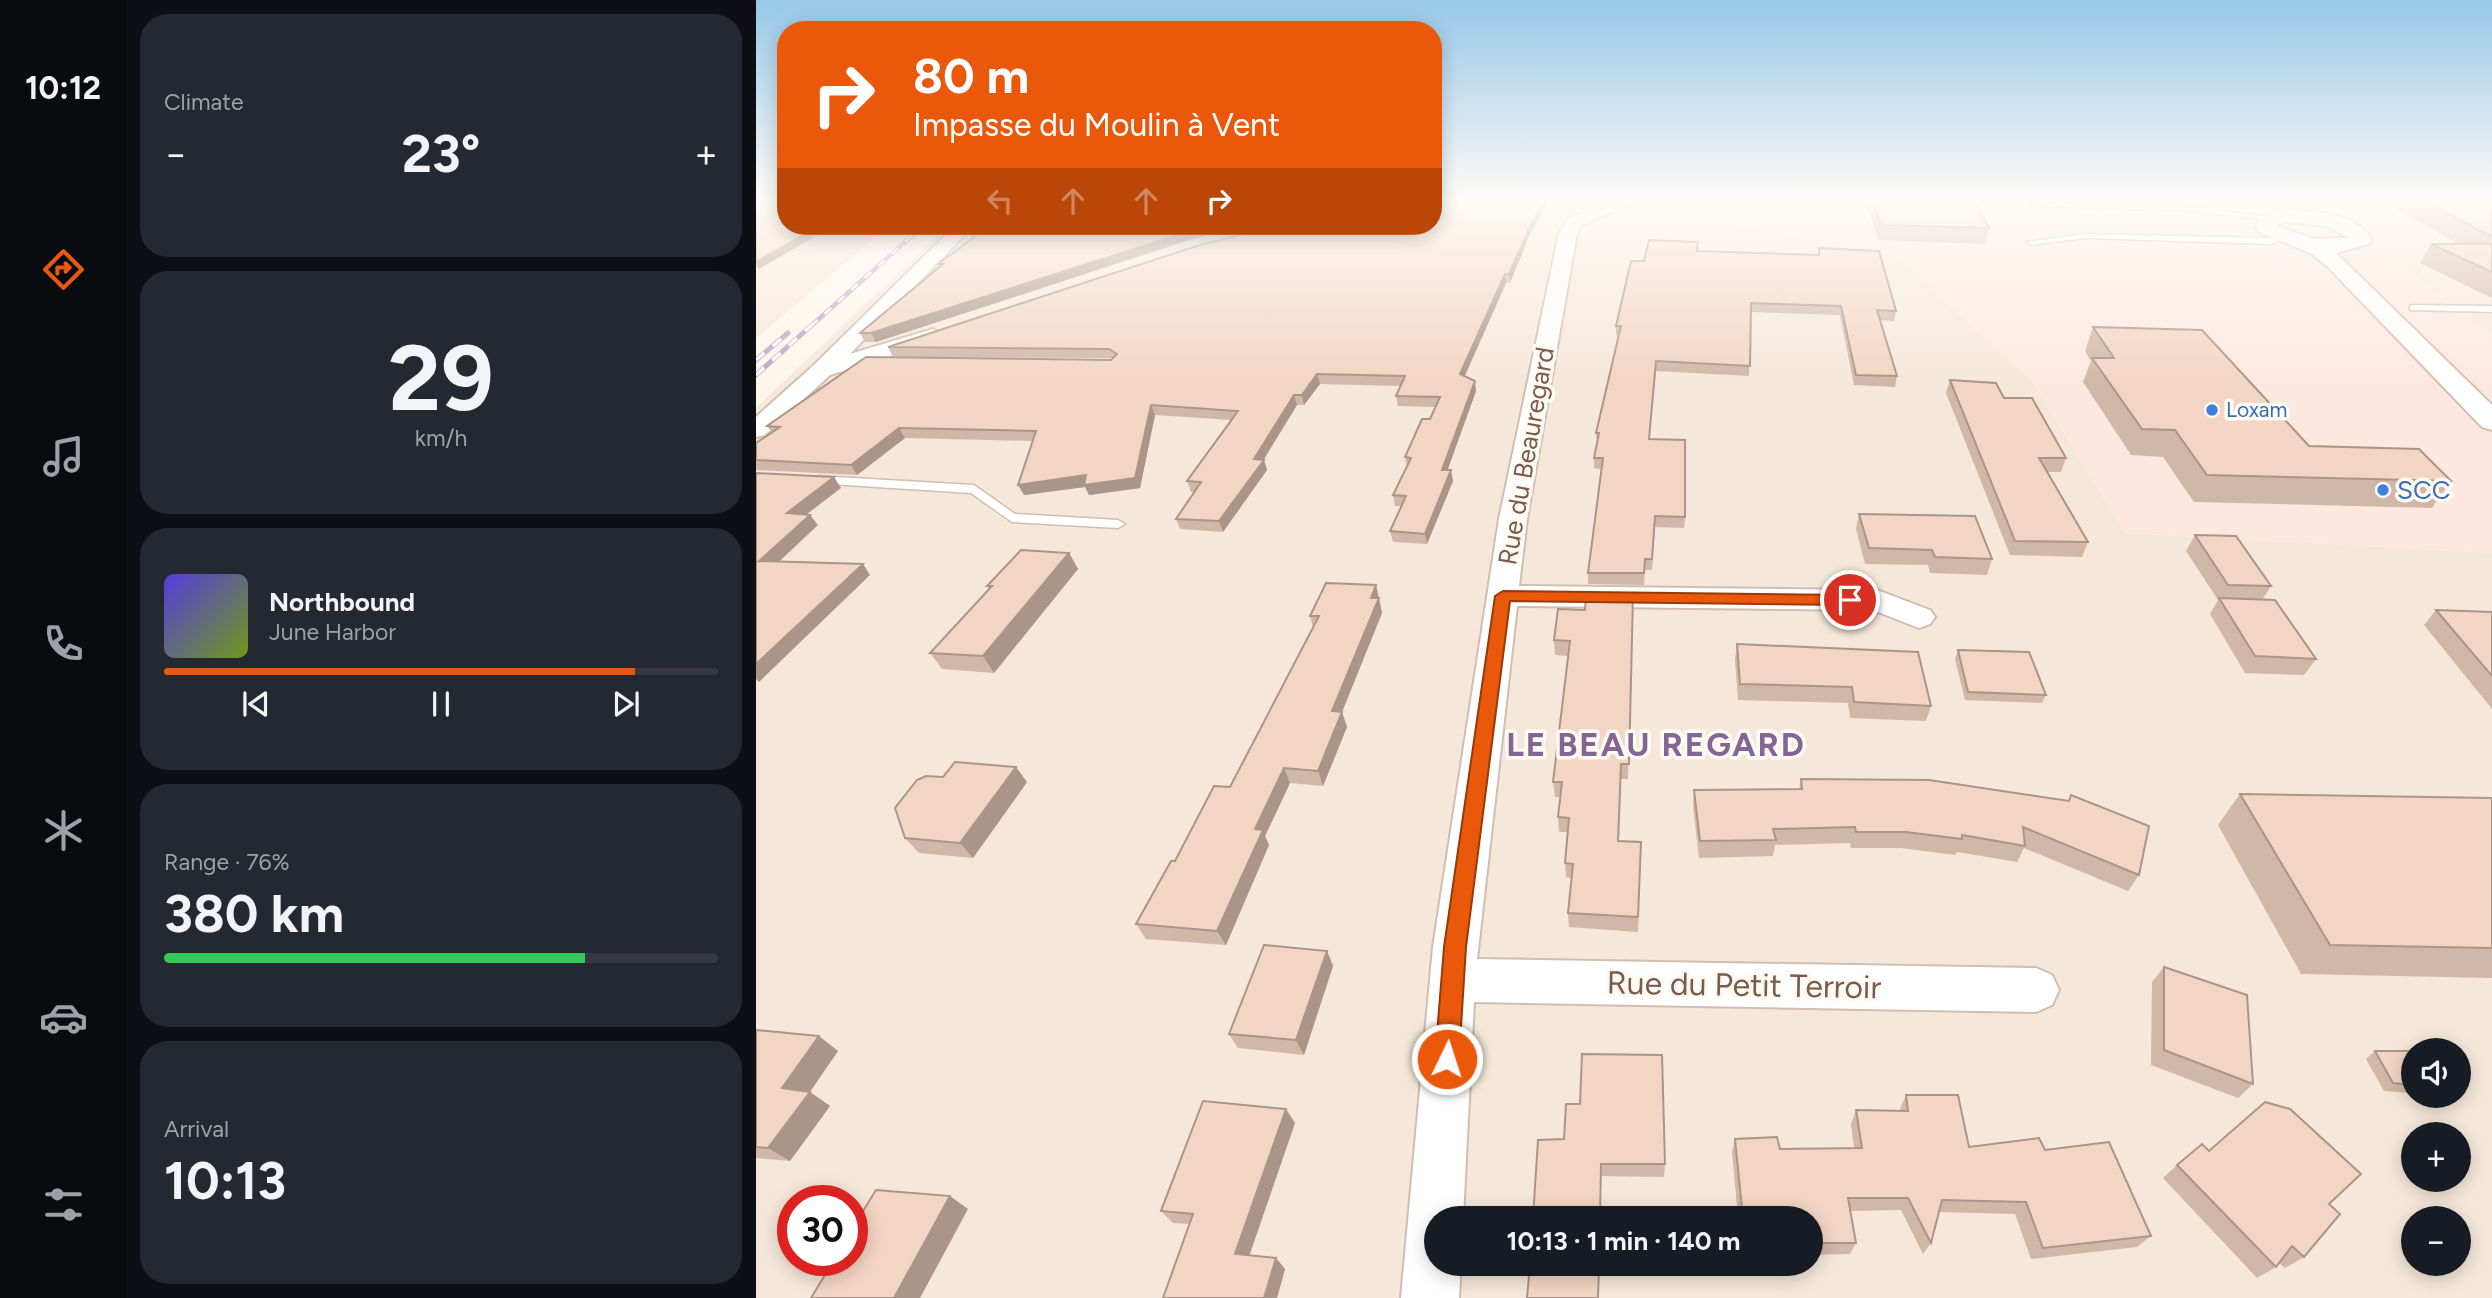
<!DOCTYPE html>
<meta charset="utf-8">
<style>
body{margin:0;font-family:Figtree,sans-serif;background:#242831;color:#f1f3f6;height:100vh;display:flex;flex-direction:column;font-size:26px;white-space:nowrap}
*{box-sizing:border-box;margin:0}
p{font-size:23px;color:#9ea1a6}
.icon{flex:none;width:38px;height:38px;fill:none;stroke:currentColor;stroke-width:2;stroke-linecap:round;stroke-linejoin:round}
.map{position:relative;flex:1;overflow:hidden}
.side{display:flex;flex-direction:column;gap:14px;padding:14px;background:#0d0f14;width:630px}
.side>*{flex:none}
.hud{position:absolute;left:21px;top:21px;width:665px;height:214px;border-radius:28px;box-shadow:0 4px 18px #0003;background:#ea580c;color:#fff;overflow:hidden}
.fabs{position:absolute;left:1645px;top:1038px;display:grid;gap:14px}
.fabs a{display:grid;place-items:center;width:70px;height:70px;border-radius:50%;background:#171b24;box-shadow:0 4px 18px #0003;font-size:35px}
.speed{position:absolute;left:21px;top:1185px;display:flex;gap:14px;font-size:35px;font-weight:700;text-align:center}
.speed>*{display:grid;place-content:center;width:91px;height:91px;border-radius:50%;background:#171b24;box-shadow:0 4px 18px #0003;line-height:1}
.speed .limit{border:10px solid #d22;background:#fff;color:#111}
.pin{position:absolute;display:grid;place-items:center;width:60px;height:60px;color:#fff;margin:-30px;border:4px solid #fff;border-radius:50%;box-shadow:0 2px 7px #0007}
.me{position:absolute;width:77px;margin:-38px;rotate:4deg;stroke-linejoin:round;filter:drop-shadow(0 0 5px #0008)}
.turn{display:flex;align-items:center;gap:24px;height:147px;padding:0 21px;font-size:32px}
.turn .icon{width:91px;height:91px;stroke-width:2.5}
.turn b{display:block;font-size:49px;line-height:60px}
.lanes{display:flex;align-items:center;height:66px;padding:0 21px;background:#0003;justify-content:center;gap:35px;direction:ltr}
.lanes .off{opacity:.35}
.big{font-size:52px;font-weight:700;line-height:1.1}
.side .widget{flex:1;display:flex;flex-direction:column;justify-content:center;gap:10px;min-width:0;padding:0 24px;border-radius:28px;background:#242831}
.side .dial{align-items:center;gap:0}
.dial b{font-size:91px;line-height:1}
.song{display:flex;align-items:center;gap:21px}
.cover{width:84px;height:84px;border-radius:10px;background:linear-gradient(135deg,hsl(250 70% 55%),hsl(80 70% 35%))}
.played{height:7px;border-radius:4px;background:linear-gradient(90deg,#ea580c 85%,#363941 85%)}
.keys{display:flex;justify-content:space-around;direction:ltr}
.heat{display:flex;justify-content:space-between;align-items:center;font-size:38px;direction:ltr}
.charge{height:10px;border-radius:5px;background:linear-gradient(90deg,#34c759 76%,#363941 0)}
.trip{position:absolute;left:668px;top:1206px;width:399px;height:70px;border-radius:35px;background:#171b24;box-shadow:0 4px 18px #0003;font-weight:700;line-height:70px;text-align:center}
main{display:flex;flex:1;min-height:0}
.tab-bar{display:flex;flex-direction:column;width:126px;justify-content:space-around;align-items:center;background:#090b0e;color:#9ea1a6}
.tab-bar .icon{width:49px;height:49px}
.tab-bar .current{color:#ea580c}
.tab-bar b{font-size:32px;color:#f1f3f6}
.map>svg:first-child{display:block}
</style>
<main>
<nav class="tab-bar">
<b>10:12</b>
<svg class="icon current" aria-label="directions" viewBox="0 0 24 24"><path d="M12 3l9 9-9 9-9-9zM9 14v-3h6M13 9l2 2-2 2"/></svg>
<svg class="icon" aria-label="music" viewBox="0 0 24 24"><path d="M9 18V5l10-2v13"/><circle cx="6" cy="18" r="3"/><circle cx="16" cy="16" r="3"/></svg>
<svg class="icon" aria-label="phone" viewBox="0 0 24 24"><path d="M5 4h4l2 5-3 2q2 4 5 5l2-3 5 2v4C11 20 4 13 5 4z"/></svg>
<svg class="icon" aria-label="climate" viewBox="0 0 24 24"><path d="M12 3v18M4 7l16 10M4 17L20 7"/></svg>
<svg class="icon" aria-label="car" viewBox="0 0 24 24"><path d="M5 17H2v-5l4-1 3-4h7l3 4 3 1v5h-3M9 17h6M6 11h13"/><circle cx="7" cy="17" r="2"/><circle cx="17" cy="17" r="2"/></svg>
<svg class="icon" aria-label="filters" viewBox="0 0 24 24"><path d="M4 7h16M4 17h16"/><circle cx="9" cy="7" r="2"/><circle cx="15" cy="17" r="2"/></svg>
</nav>
<section class="side">
<div class="widget"><p>Climate</p>
<div class="heat"><a>−</a><b class="big">23°</b><a>+</a></div>
</div>
<div class="widget dial"><b>29</b><p>km/h</p></div>
<div class="widget">
<div class="song"><i class="cover"></i><div><b>Northbound</b><p>June Harbor</p></div></div>
<div class="played"></div>
<div class="keys"><svg class="icon" aria-label="previous" viewBox="0 0 24 24"><path d="M18 5L8 12l10 7zM5 5v14"/></svg><svg class="icon" aria-label="pause" viewBox="0 0 24 24"><path d="M8 5v14M16 5v14"/></svg><svg class="icon" aria-label="next" viewBox="0 0 24 24"><path d="M6 5l10 7-10 7zM19 5v14"/></svg></div>
</div>
<div class="widget"><p>Range · 76%</p><b class="big">380 km</b><div class="charge"></div></div>
<div class="widget"><p>Arrival</p><b class="big">10:13</b></div>
</section>
<div class="map">
<svg width="1736" height="1298" viewBox="0 0 1736 1298">
<rect width="100%" height="100%" fill="#fdf6ec"/>
<path fill="#f5e8da" fill-rule="evenodd" d="M 0,201 L 30,226 L 134,226 L 0,338 Z
M 677,201 L 907,201 L 908,210 L 1140,256 L 1275,380 L 1369,533 L 1736,553 L 1736,1298 L 0,1298 L 0,408 L 191,226 L 677,226 ZM 1657,1050 L 1703,1050 L 1703,1096 L 1657,1096 ZM 1657,1134 L 1703,1134 L 1703,1180 L 1657,1180 ZM 37,1200 L 96,1200 L 96,1260 L 37,1260 ZM 681,1218 L 1055,1218 L 1055,1264 L 681,1264 ZM 1657,1218 L 1703,1218 L 1703,1264 L 1657,1264 Z
M 1631,253 L 1736,253 L 1736,335 Z"/>
<path fill="#fde8e0" d="M 907,201 L 1736,201 L 1736,253 L 1632,254 L 1736,335 L 1736,553 L 1369,533 L 1275,380 L 1140,256 L 908,210 Z"/>
<g fill="none" stroke-linecap="round" stroke-linejoin="round">
<defs>
<path id="service" d="M 1273,202 L 1439,207 L 1519,218 L 1515,220 L 1439,211 L 1276,206 Z
M 1330,234 L 1515,238 L 1527,235 L 1531,237 L 1516,244 L 1330,238 L 1275,245 L 1271,242 Z
M 1657,305 L 1736,306 L 1736,312 L 1654,310 L 1654,306 Z
M 62,476 L 218,485 L 259,514 L 362,520 L 369,524 L 362,528 L 256,522 L 215,493 L 58,483 L 56,480 Z"/>
<path id="minor" d="M 860,201 L 884,201 L 825,225 L 821,233 L 771,519 L 763,586 L 1121,590 L 1174,610 L 1179,617 L 1174,624 L 1163,628 L 1117,610 L 761,606 L 721,959 L 1280,968 L 1296,975 L 1303,990 L 1296,1005 L 1280,1012 L 718,1002 L 707,1218 L 681,1218 L 681,1264 L 705,1264 L 703,1298 L 645,1298 L 677,947 L 743,519 L 803,233 L 812,218 Z
M 199,226 L 217,226 L 94,354 L 177,329 L 188,335 L 185,340 L 74,375 L 9,435 L 0,437 L 0,417 L 58,365 Z"/>
<path id="secondary" d="M 1530,210 C 1560,211 1599,212 1616,240 L 1613,244 L 1580,253 L 1736,405 L 1736,430 L 1726,427 L 1573,268 L 1556,254 L 1503,232 L 1500,228 L 1504,216 ZM 1530,222 L 1571,226 L 1594,238 L 1558,239 L 1520,226 Z"/>
</defs>
<use href="#service" stroke="#d1beb0" stroke-width="3"/>
<use href="#minor" stroke="#d1beb0" stroke-width="4"/>
<use href="#secondary" stroke="#d6c0b0" stroke-width="4"/>
<use href="#service" fill="#fff" fill-rule="evenodd"/>
<use href="#minor" fill="#fff" fill-rule="evenodd"/>
<use href="#secondary" fill="#fff" fill-rule="evenodd"/>
<defs>
<path id="rail-far1" d="M 55,326 L 167,226"/>
<path id="rail" d="M 0,360 L 32,333
M 0,375 L 57,324"/>
</defs>
<use href="#rail-far1" stroke="#b9a8c9" stroke-width="4.5"/>
<use href="#rail" stroke="#b9a8c9" stroke-width="5"/>
<use href="#rail-far1" stroke="#fffaf3" stroke-width="2.5" stroke-dasharray="9" stroke-linecap="butt"/>
<use href="#rail" stroke="#fffaf3" stroke-width="3.5" stroke-dasharray="11" stroke-linecap="butt"/>
</g>
<path fill="#d1b7a8" d="M 1109,201 L 1217,201 L 1233,228 L 1229,244 L 1122,240 Z
M 1625,201 L 1736,201 L 1736,298 L 1664,263 L 1675,244 L 1703,244 Z
M 216,226 L 433,240 L 120,342 L 109,342 L 104,333 L 184,267 L 182,264 L 217,238 L 215,238 L 211,230 Z
M 774,234 L 754,283 L 750,283 L 709,376 L 720,391 L 691,470 L 697,481 L 671,544 L 637,542 L 634,531 L 645,506 L 639,506 L 637,495 L 651,466 L 649,457 L 674,419 L 679,407 L 642,406 L 640,396 L 645,386 L 564,384 L 548,405 L 541,405 L 507,460 L 511,470 L 467,532 L 424,529 L 420,519 L 438,492 L 435,492 L 431,481 L 475,420 L 399,415 L 384,488 L 333,495 L 329,487 L 268,495 L 277,441 L 149,438 L 101,475 L 0,470 L 0,443 L 16,432 L 11,426 L 355,360 L 356,358 L 137,357 L 132,347 Z
M 1063,248 L 1140,311 L 1138,321 L 1124,320 L 1141,376 L 1139,387 L 1098,385 L 1084,315 L 995,312 L 993,376 L 900,371 L 893,439 L 929,517 L 928,528 L 899,527 L 896,570 L 889,570 L 888,585 L 832,584 L 832,573 L 846,469 L 838,468 L 838,458 L 841,444 L 840,433 L 863,336 L 860,335 L 860,326 L 888,261 L 942,251 L 1062,255 Z
M 1337,327 L 1553,446 L 1695,481 L 1676,508 L 1438,502 L 1407,457 L 1375,455 L 1327,382 L 1335,361 L 1329,351 Z
M 1194,380 L 1248,398 L 1310,458 L 1305,472 L 1292,472 L 1332,542 L 1326,557 L 1254,555 L 1190,393 Z
M 1103,514 L 1236,559 L 1231,575 L 1174,573 L 1172,565 L 1109,564 L 1100,529 Z
M 1439,535 L 1515,586 L 1506,600 L 1560,659 L 1548,675 L 1489,673 L 1454,614 L 1462,600 L 1430,551 Z
M 313,553 L 322,569 L 238,673 L 186,669 L 174,653 L 233,589 L 231,586 Z
M 620,585 L 626,613 L 586,712 L 591,727 L 567,786 L 534,783 L 509,836 L 513,845 L 470,945 L 390,939 L 380,924 L 419,861 L 474,787 L 557,627 L 554,616 Z
M 877,595 L 872,779 L 865,779 L 863,841 L 885,842 L 882,932 L 813,927 L 812,913 L 816,878 L 810,877 L 809,863 L 812,832 L 803,832 L 802,817 L 804,797 L 799,797 L 797,782 L 812,656 L 799,655 L 798,640 L 829,610 Z
M 1680,610 L 1736,612 L 1736,709 L 1668,625 Z
M 981,644 L 1175,706 L 1170,721 L 1094,718 L 1092,703 L 982,700 L 979,660 Z
M 1202,650 L 1290,695 L 1286,703 L 1209,700 L 1199,659 Z
M 1045,779 L 1312,800 L 1315,795 L 1383,875 L 1372,891 L 1268,848 L 1261,862 L 1201,852 L 1199,855 L 1145,848 L 1095,848 L 1094,843 L 1019,845 L 1017,856 L 943,858 L 937,806 L 938,790 L 1043,789 Z
M 271,782 L 217,858 L 163,853 L 149,838 Z
M 1484,794 L 1736,798 L 1736,978 L 1545,974 L 1462,825 Z
M 571,951 L 577,966 L 548,1055 L 482,1048 L 473,1034 Z
M 1408,967 L 1497,1084 L 1482,1098 L 1395,1065 L 1396,982 Z
M 0,1030 L 82,1051 L 54,1092 L 74,1106 L 34,1161 L 0,1158 Z
M 1619,1051 L 1657,1051 L 1657,1093 L 1628,1091 L 1610,1059 Z
M 1150,1095 L 1213,1147 L 1289,1150 L 1395,1236 L 1381,1247 L 1275,1259 L 1259,1214 L 1183,1212 L 1175,1243 L 1167,1254 L 1145,1210 L 1094,1211 L 1100,1243 L 1094,1254 L 1055,1255 L 1055,1218 L 982,1218 L 976,1152 L 979,1139 L 1024,1149 L 1098,1148 L 1095,1124 L 1100,1110 L 1143,1111 Z
M 539,1123 L 493,1256 L 529,1269 L 521,1298 L 434,1224 L 417,1223 L 405,1211 Z
M 782,1140 L 909,1164 L 908,1177 L 845,1176 Z
M 1453,1151 L 1573,1204 L 1548,1257 L 1529,1268 L 1523,1263 L 1520,1267 L 1501,1278 L 1407,1178 L 1421,1165 Z"/>
<path fill="#aa9588" d="M 788,201 L 793,201 L 774,234 L 754,283 L 753,274 L 774,226 Z
M 63,226 L 77,226 L 3,269 L 0,264 L 0,262 Z
M 457,226 L 493,226 L 433,240 L 120,342 L 115,333 L 431,232 Z
M 749,274 L 750,283 L 705,384 L 704,374 Z
M 561,374 L 564,384 L 548,405 L 546,395 Z
M 719,381 L 720,391 L 688,480 L 686,470 Z
M 538,395 L 541,405 L 505,464 L 508,460 L 511,470 L 467,532 L 463,521 L 498,459 Z
M 395,405 L 399,415 L 384,488 L 333,495 L 329,487 L 268,495 L 262,485 Z
M 143,428 L 149,438 L 101,475 L 95,465 Z
M 695,470 L 697,481 L 671,544 L 669,534 Z
M 78,477 L 85,488 L 38,524 L 31,513 Z
M 54,515 L 62,525 L 12,572 L 3,561 Z
M 313,553 L 322,569 L 238,673 L 227,656 Z
M 107,564 L 114,575 L 3,682 L 0,679 L 0,664 Z
M 620,585 L 626,613 L 586,712 L 591,727 L 567,786 L 562,771 L 576,711 Z
M 260,767 L 271,782 L 217,858 L 204,843 Z
M 528,768 L 534,783 L 509,836 L 513,845 L 470,945 L 461,931 L 499,829 Z
M 571,951 L 577,966 L 548,1055 L 540,1040 Z
M 63,1036 L 82,1051 L 51,1096 L 54,1092 L 74,1106 L 34,1161 L 12,1148 L 26,1088 Z
M 530,1109 L 539,1123 L 490,1265 L 479,1254 Z
M 194,1196 L 212,1209 L 164,1298 L 138,1298 Z
M 520,1258 L 529,1269 L 521,1298 L 508,1298 Z"/>
<path fill="#f3d5c3" stroke="#aa9588" stroke-width="2" d="M 0,201 L 30,201 L 30,226 L 63,226 L 0,262 Z
M 677,201 L 788,201 L 774,226 L 753,274 L 749,274 L 704,374 L 719,381 L 686,470 L 695,470 L 669,534 L 634,531 L 650,496 L 637,495 L 655,458 L 649,457 L 666,419 L 674,419 L 684,397 L 640,396 L 649,376 L 561,374 L 546,395 L 538,395 L 498,459 L 508,460 L 463,521 L 420,519 L 445,482 L 431,481 L 482,411 L 395,405 L 379,478 L 328,485 L 330,475 L 262,485 L 280,431 L 143,428 L 95,465 L 0,460 L 0,443 L 24,427 L 11,426 L 110,357 L 355,360 L 361,354 L 353,349 L 132,347 L 444,245 L 521,226 L 677,226 Z
M 1117,201 L 1217,201 L 1233,228 L 1125,225 Z
M 1668,201 L 1736,201 L 1736,237 Z
M 216,226 L 457,226 L 431,232 L 115,333 L 104,333 L 187,264 L 182,264 L 228,230 L 211,230 Z
M 893,240 L 942,242 L 941,251 L 1063,255 L 1063,248 L 1123,251 L 1140,311 L 1121,310 L 1141,376 L 1100,375 L 1085,306 L 995,303 L 994,366 L 900,361 L 893,439 L 929,440 L 929,517 L 899,516 L 896,559 L 889,559 L 888,573 L 832,573 L 847,458 L 838,458 L 843,433 L 840,433 L 865,326 L 860,326 L 875,261 L 888,261 Z
M 1675,244 L 1736,244 L 1736,272 Z
M 1337,327 L 1446,330 L 1553,446 L 1663,449 L 1695,481 L 1451,475 L 1419,430 L 1386,429 L 1336,358 L 1358,358 Z
M 1194,380 L 1240,383 L 1248,398 L 1276,398 L 1310,458 L 1283,458 L 1332,542 L 1259,541 Z
M 0,473 L 78,477 L 31,513 L 54,515 L 3,561 L 107,564 L 0,664 Z
M 1103,514 L 1219,516 L 1236,559 L 1179,557 L 1176,550 L 1113,548 Z
M 1439,535 L 1480,536 L 1515,586 L 1472,585 Z
M 265,550 L 313,553 L 227,656 L 174,653 L 236,586 L 231,586 Z
M 570,583 L 620,585 L 615,598 L 623,598 L 576,711 L 586,712 L 562,771 L 528,768 L 499,829 L 507,830 L 461,931 L 380,924 L 415,861 L 419,861 L 458,786 L 474,787 L 563,616 L 554,616 Z
M 830,595 L 877,595 L 873,764 L 865,764 L 862,841 L 885,842 L 882,917 L 812,913 L 817,864 L 809,863 L 813,818 L 802,817 L 806,782 L 797,782 L 814,641 L 798,640 L 802,609 L 829,610 Z
M 1463,598 L 1519,600 L 1560,659 L 1499,656 Z
M 1680,610 L 1736,612 L 1736,676 Z
M 981,644 L 1162,652 L 1175,706 L 1098,702 L 1096,687 L 984,684 Z
M 1202,650 L 1273,652 L 1290,695 L 1212,692 Z
M 199,762 L 260,767 L 204,843 L 149,838 L 139,808 L 161,780 L 170,776 L 187,777 Z
M 1045,779 L 1173,780 L 1313,801 L 1315,795 L 1393,826 L 1383,875 L 1267,827 L 1269,846 L 1206,835 L 1206,839 L 1150,832 L 1100,832 L 1099,827 L 1017,829 L 1020,840 L 944,841 L 938,790 L 1046,789 Z
M 1484,794 L 1736,798 L 1736,948 L 1574,945 Z
M 508,945 L 571,951 L 540,1040 L 473,1034 Z
M 1408,967 L 1491,995 L 1497,1084 L 1408,1050 Z
M 0,1030 L 63,1036 L 26,1088 L 54,1092 L 12,1148 L 0,1147 Z
M 1619,1051 L 1657,1051 L 1657,1085 L 1637,1083 Z
M 826,1054 L 906,1055 L 909,1164 L 845,1164 L 844,1218 L 777,1218 L 782,1140 L 808,1139 L 810,1104 L 824,1104 Z
M 1150,1095 L 1202,1095 L 1213,1147 L 1283,1138 L 1289,1150 L 1353,1142 L 1395,1236 L 1287,1248 L 1270,1202 L 1186,1200 L 1175,1243 L 1152,1198 L 1092,1198 L 1100,1243 L 1055,1243 L 1055,1218 L 987,1218 L 979,1139 L 1021,1137 L 1024,1149 L 1106,1148 L 1100,1110 L 1152,1111 Z
M 447,1101 L 530,1109 L 479,1254 L 520,1258 L 508,1298 L 407,1298 L 437,1214 L 405,1211 Z
M 1509,1102 L 1534,1109 L 1605,1174 L 1573,1204 L 1584,1214 L 1548,1257 L 1536,1246 L 1520,1267 L 1421,1165 L 1446,1144 L 1453,1151 Z
M 120,1190 L 194,1196 L 138,1298 L 55,1298 L 78,1260 L 96,1260 L 96,1229 Z
M 774,1264 L 843,1264 L 842,1298 L 771,1298 Z"/>
<linearGradient id="sky" x2="0" y2="1"><stop stop-color="#97c7e8"/><stop offset="0.52" stop-color="#fefbf6"/><stop offset="1" stop-color="#fefbf6" stop-opacity="0"/></linearGradient>
<rect width="1736" height="383" fill="url(#sky)"/>
<path fill="#ea580c" stroke="#983908" stroke-width="2" d="M 747,591 L 1094,595 L 1102,600 L 1094,605 L 754,601 L 710,947 L 703,1059 L 699,1068 L 691,1071 L 683,1068 L 679,1059 L 688,947 L 739,596 Z"/>
<g fill="#3f7fe0" stroke="#fffaf3" stroke-width="2.5">
<circle cx="1456" cy="410" r="7"/>
<circle cx="1627" cy="490" r="7"/>
</g>
<g text-anchor="middle" stroke-width="7" stroke-linejoin="round" paint-order="stroke">
<g font-size="21" fill="#366cbe" stroke="#fffaf3" text-anchor="start">
<text x="1470" y="417">Loxam</text>
</g>
<g font-size="26" fill="#7a5c4d" stroke="#fffaf3">
<text transform="translate(770 456) rotate(-80)" y="9">Rue du Beauregard</text>
</g>
<g font-size="26" fill="#366cbe" stroke="#fffaf3" text-anchor="start">
<text x="1641" y="499">SCC</text>
</g>
<g font-size="32" fill="#7a5c4d" stroke="#fffaf3">
<text transform="translate(988 985) rotate(1)" y="11">Rue du Petit Terroir</text>
</g>
<g font-size="33" font-weight="bold" letter-spacing="2" fill="#846695" stroke="#fffaf3">
<text x="900" y="756">LE BEAU REGARD</text>
</g>
</g>
</svg>
<div class="fabs">
<a><svg class="icon" aria-label="sound" viewBox="0 0 24 24"><path d="M4 9h4l5-4v14l-5-4H4zM17 9q2 3 0 6"/></svg></a>
<a>+</a>
<a>−</a>
</div>
<div class="speed"><div class="limit">30</div></div>
<div class="pin" style="left:1094px;top:600px;background:#d93025"><svg class="icon" aria-label="arrive" viewBox="0 0 24 24"><path d="M6 21V4h12l-3 4 3 4H6"/></svg></div>
<svg class="me" style="left:691px;top:1059px" viewBox="-20 -20 40 40"><circle r="17" fill="#ea580c" stroke="#fff" stroke-width="3"/><path d="M0-11L8 9 0 5-8 9z" fill="#fff"/></svg>
<div class="trip">10:13 · 1 min · 140 m</div>
<div class="hud">
<div class="turn"><svg class="icon" aria-label="right" viewBox="0 0 24 24"><path d="M7 20v-9h11M14 6l5 5-5 5"/></svg><div><b>80 m</b>Impasse du Moulin à Vent</div></div>
<div class="lanes"><svg class="icon off" aria-label="left" viewBox="0 0 24 24"><path d="M17 20v-9H6M10 6l-5 5 5 5"/></svg><svg class="icon off" aria-label="ahead" viewBox="0 0 24 24"><path d="M12 20V5M6 11l6-6 6 6"/></svg><svg class="icon off" aria-label="ahead" viewBox="0 0 24 24"><path d="M12 20V5M6 11l6-6 6 6"/></svg><svg class="icon" aria-label="right" viewBox="0 0 24 24"><path d="M7 20v-9h11M14 6l5 5-5 5"/></svg></div>
</div>
</div>
</main>
